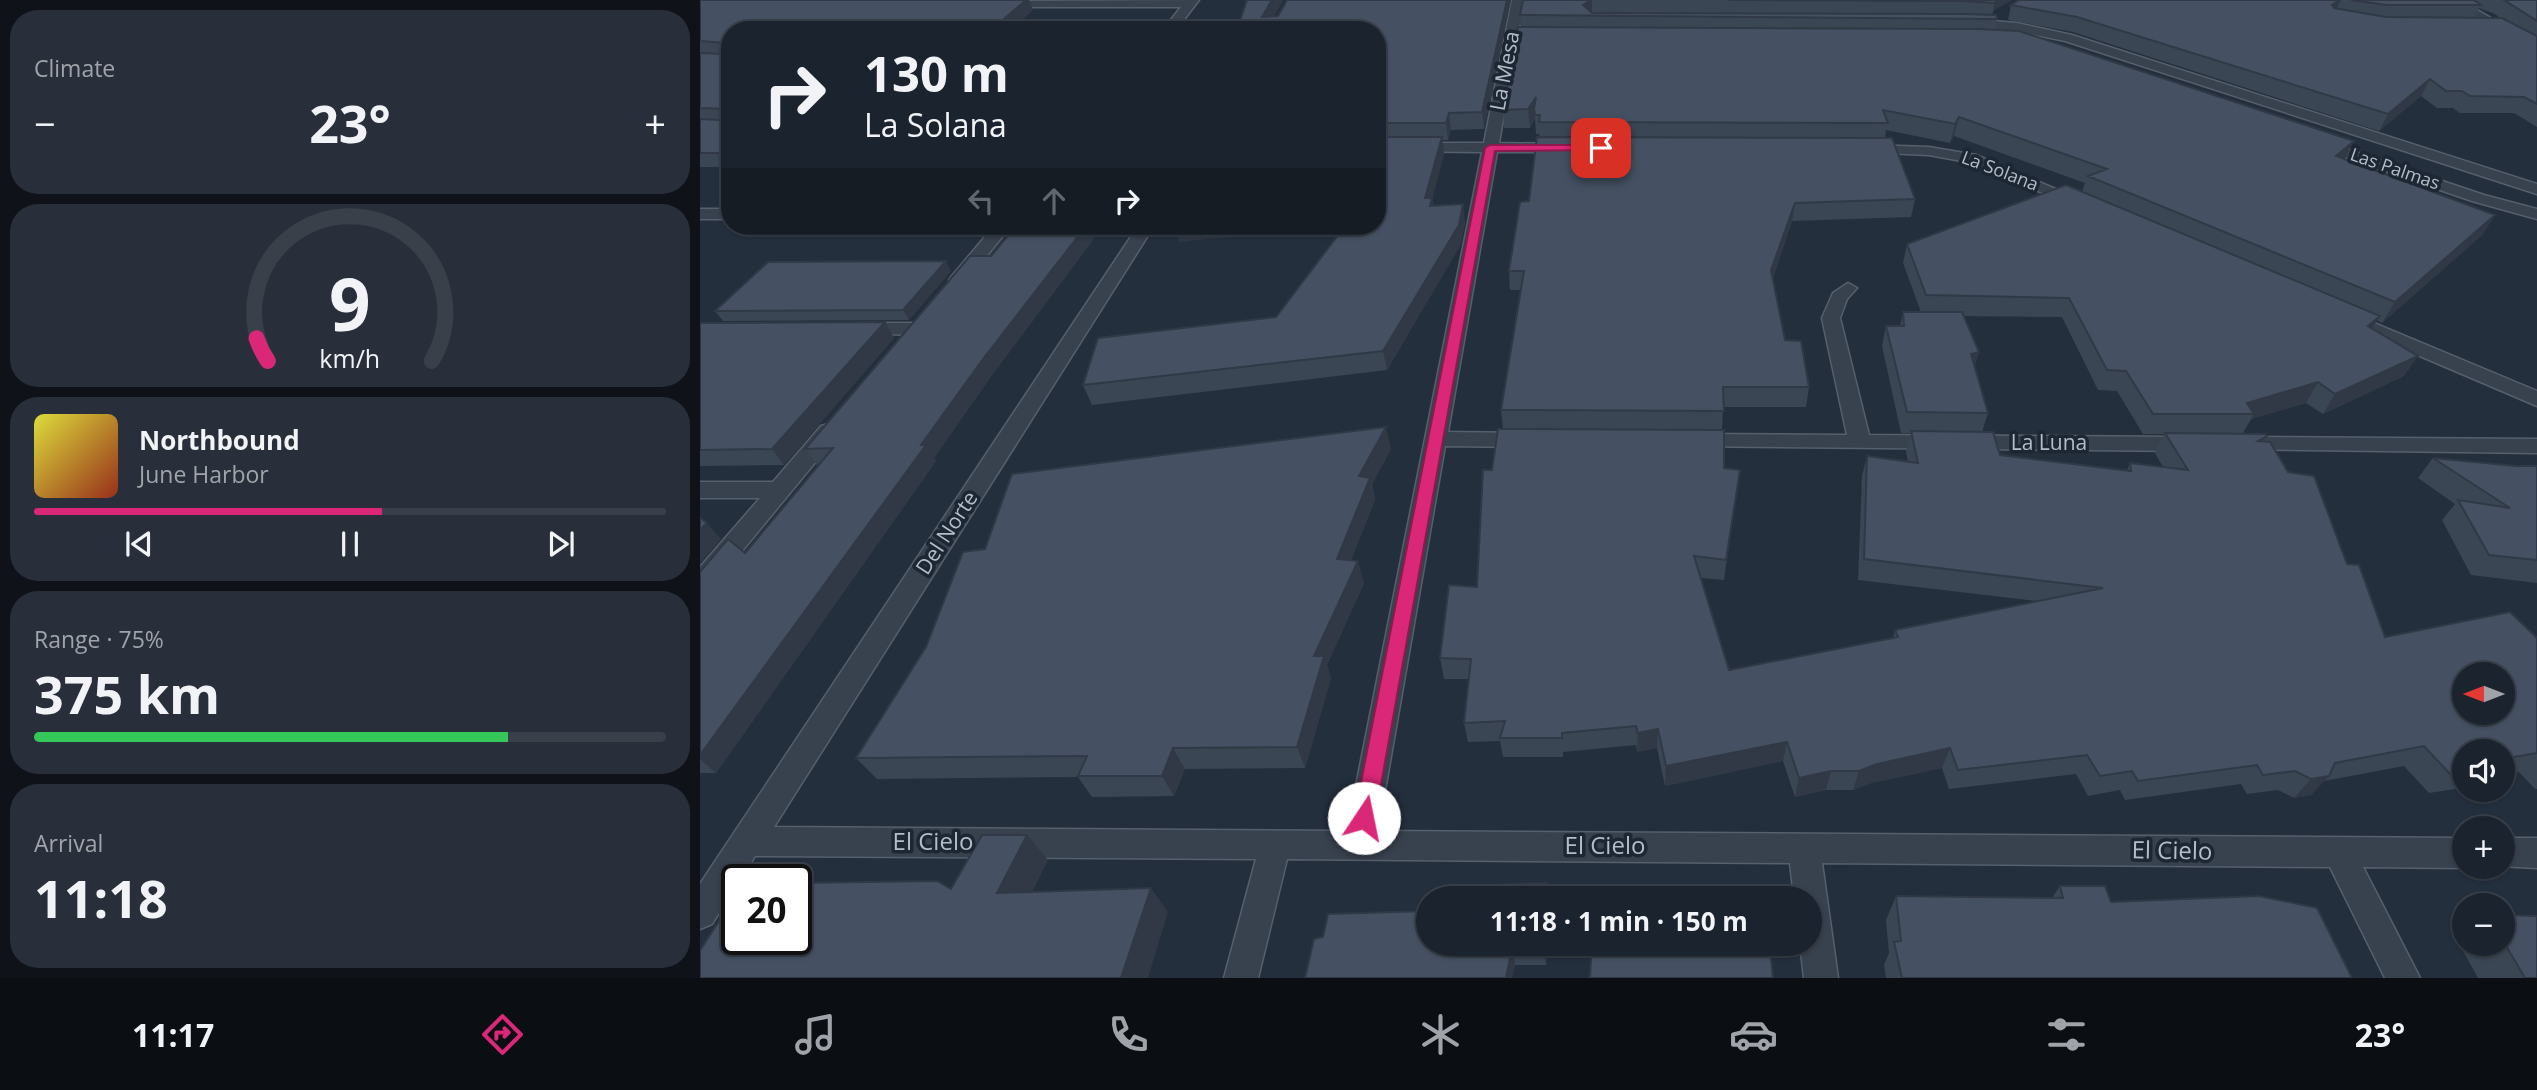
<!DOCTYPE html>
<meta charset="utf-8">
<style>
body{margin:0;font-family:"Open Sans",sans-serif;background:#282f3a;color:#f1f3f6;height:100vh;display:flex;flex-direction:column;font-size:26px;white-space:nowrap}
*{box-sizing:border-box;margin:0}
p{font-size:23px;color:#a0a4aa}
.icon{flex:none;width:38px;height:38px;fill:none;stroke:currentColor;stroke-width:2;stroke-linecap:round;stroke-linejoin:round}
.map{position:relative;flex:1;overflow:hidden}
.sheet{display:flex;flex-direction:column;gap:10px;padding:10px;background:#0f1319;width:700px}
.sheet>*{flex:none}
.guide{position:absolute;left:21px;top:21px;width:665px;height:214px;border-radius:28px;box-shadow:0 2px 5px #0004,0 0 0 2px #39404a;background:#1b232e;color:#f1f3f6;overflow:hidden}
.needle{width:46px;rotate:270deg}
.buttons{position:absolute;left:1752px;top:662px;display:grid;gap:14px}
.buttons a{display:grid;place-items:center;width:63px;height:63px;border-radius:50%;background:#1b232e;box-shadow:0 2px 5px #0004,0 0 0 2px #39404a;font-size:35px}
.speed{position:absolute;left:21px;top:864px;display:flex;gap:14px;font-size:35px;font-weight:700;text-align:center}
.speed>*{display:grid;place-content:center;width:91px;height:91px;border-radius:50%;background:#1b232e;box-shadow:0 2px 5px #0004,0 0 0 2px #39404a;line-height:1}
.speed .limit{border:4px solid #111;border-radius:10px;background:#fff;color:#111}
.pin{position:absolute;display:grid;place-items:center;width:60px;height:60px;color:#fff;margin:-30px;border-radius:14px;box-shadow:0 4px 10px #0006}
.me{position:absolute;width:77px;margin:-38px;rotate:11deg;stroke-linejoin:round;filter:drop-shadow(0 0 5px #0008)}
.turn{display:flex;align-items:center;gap:24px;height:147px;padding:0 28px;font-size:32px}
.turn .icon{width:91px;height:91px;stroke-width:2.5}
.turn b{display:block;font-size:49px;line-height:60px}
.lanes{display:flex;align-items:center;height:66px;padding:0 28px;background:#0003;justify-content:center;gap:35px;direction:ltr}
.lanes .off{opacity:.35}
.big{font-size:52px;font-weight:700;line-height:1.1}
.sheet .tile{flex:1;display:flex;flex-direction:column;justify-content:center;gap:10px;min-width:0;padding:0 24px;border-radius:28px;background:#282f3a}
.sheet .dial{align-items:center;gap:0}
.dial svg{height:182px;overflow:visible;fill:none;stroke:#39404a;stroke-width:7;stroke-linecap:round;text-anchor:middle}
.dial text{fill:#f1f3f6;stroke:none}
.song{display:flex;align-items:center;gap:21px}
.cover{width:84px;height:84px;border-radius:10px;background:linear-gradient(135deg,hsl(60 70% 55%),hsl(10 70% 35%))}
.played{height:7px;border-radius:4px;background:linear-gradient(90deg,#db2777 55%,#39404a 55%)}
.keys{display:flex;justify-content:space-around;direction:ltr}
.heat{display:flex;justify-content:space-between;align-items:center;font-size:38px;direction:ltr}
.charge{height:10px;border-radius:5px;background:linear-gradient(90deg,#34c759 75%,#39404a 0)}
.trip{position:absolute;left:716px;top:886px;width:406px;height:70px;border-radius:35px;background:#1b232e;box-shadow:0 2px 5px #0004,0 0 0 2px #39404a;font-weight:700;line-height:70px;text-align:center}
.tabs{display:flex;height:112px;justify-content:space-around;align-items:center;background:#0b0e12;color:#a0a4aa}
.tabs .icon{width:49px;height:49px}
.tabs .active{color:#db2777}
.tabs b{font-size:32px;color:#f1f3f6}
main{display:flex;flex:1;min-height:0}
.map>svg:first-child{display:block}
</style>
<main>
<section class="sheet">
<div class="tile"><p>Climate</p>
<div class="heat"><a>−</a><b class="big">23°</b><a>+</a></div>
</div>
<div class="tile dial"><svg viewBox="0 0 100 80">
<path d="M14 69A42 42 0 1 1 86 69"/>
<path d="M14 69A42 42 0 0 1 9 59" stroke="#db2777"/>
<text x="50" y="56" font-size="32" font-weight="700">9</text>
<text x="50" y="72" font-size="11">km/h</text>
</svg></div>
<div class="tile">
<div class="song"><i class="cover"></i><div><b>Northbound</b><p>June Harbor</p></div></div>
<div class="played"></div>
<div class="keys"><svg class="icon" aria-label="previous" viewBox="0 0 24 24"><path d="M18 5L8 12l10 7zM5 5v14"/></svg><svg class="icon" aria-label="pause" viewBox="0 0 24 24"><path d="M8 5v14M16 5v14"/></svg><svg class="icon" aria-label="next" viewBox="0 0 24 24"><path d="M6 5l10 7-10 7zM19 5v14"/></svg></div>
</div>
<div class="tile"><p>Range · 75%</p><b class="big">375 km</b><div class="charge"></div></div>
<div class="tile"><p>Arrival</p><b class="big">11:18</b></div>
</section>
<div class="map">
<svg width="1837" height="978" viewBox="0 0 1837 978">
<rect width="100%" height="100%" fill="#242f3e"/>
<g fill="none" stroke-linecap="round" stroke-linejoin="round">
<defs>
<path id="service" d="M 499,0 L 476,30 L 463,30 L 481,7 L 301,7 L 295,4 L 301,1 Z
M 812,0 L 824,0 L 821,17 L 851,17 L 857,21 L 851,25 L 819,25 L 799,143 L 867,144 L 874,148 L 867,152 L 797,152 L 748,432 L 826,433 L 834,435 L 837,440 L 834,445 L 826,447 L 745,446 L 678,831 L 1764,838 L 1764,866 L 1768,866 L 1764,868 L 1663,867 L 1720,978 L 1685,978 L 1630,867 L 1122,863 L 1138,978 L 1104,978 L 1100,943 L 1110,943 L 1110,898 L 1094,898 L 1090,863 L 587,859 L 558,978 L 524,978 L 556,859 L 55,856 L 12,924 L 0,929 L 0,884 L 438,226 L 454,226 L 74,827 L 647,831 L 782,152 L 677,151 L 677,143 L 784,143 Z
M 1746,0 L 1760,0 L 1837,45 L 1837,54 Z
M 1267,19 L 1317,23 L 1372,35 L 1837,184 L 1837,194 L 1365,41 L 1317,31 L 1263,26 L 1261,23 Z
M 1620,140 L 1784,195 L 1837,209 L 1837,219 L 1772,201 L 1615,147 L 1613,144 Z
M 1167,145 L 1229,147 L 1276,155 L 1386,202 L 1378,207 L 1372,205 L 1267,162 L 1229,155 L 1162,152 L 1162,146 Z
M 0,209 L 30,209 L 30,219 L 0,219 Z
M 294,226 L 311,226 L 264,284 L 252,284 L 249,280 L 252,276 Z
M 1148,283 L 1157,288 L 1147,299 L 1140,318 L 1169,435 L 1491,437 L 1499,439 L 1502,444 L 1499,449 L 1491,451 L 985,446 L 982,441 L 985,436 L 993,434 L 1147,435 L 1122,318 L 1133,293 Z
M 1645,311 L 1837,391 L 1837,406 L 1638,321 L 1636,317 L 1638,313 Z
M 161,323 L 217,323 L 227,329 L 217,335 L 154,333 L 151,329 Z
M 129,424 L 140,431 L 137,436 L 9,591 L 0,593 L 0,567 L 60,498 L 0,498 L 0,482 L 73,482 L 121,426 Z
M 1543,437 L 1837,439 L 1837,453 L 1535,449 L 1532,444 L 1535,439 Z
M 1802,838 L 1837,838 L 1837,868 L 1798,866 L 1802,866 Z"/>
</defs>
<use href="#service" stroke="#565f6c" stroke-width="3"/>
<use href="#service" fill="#38414e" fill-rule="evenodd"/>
</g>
<path fill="#3b4654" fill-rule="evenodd" d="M 0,0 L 333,10 L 310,30 L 30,30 L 30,167 L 0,167 Z
M 547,0 L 583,0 L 574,16 L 811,0 L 784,129 L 751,130 L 748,140 L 742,140 L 744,154 L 732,199 L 733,206 L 765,222 L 761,244 L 687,370 L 392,405 L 383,385 L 576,317 L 677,226 L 677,30 L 537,30 Z
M 823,0 L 1312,0 L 1294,10 L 1292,15 L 1297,19 L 1295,30 L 1795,215 L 1782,235 L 1682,323 L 1677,320 L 1672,328 L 1704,376 L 1623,414 L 1606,403 L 1551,419 L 1543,433 L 1564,441 L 1588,472 L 1647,564 L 1685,637 L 1837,638 L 1837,789 L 1835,789 L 1819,772 L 1802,775 L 1802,751 L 1764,751 L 1764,787 L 1762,788 L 1729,793 L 1704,766 L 1624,781 L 1611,795 L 1594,798 L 1578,790 L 1547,794 L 1541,784 L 1425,800 L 1420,790 L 1388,796 L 1376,774 L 1249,789 L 1242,768 L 1171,783 L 1153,790 L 1126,790 L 1095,797 L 1083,761 L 965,786 L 957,748 L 937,752 L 936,745 L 863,752 L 863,757 L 803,757 L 800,741 L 768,742 L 764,723 L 769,679 L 744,679 L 740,658 L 777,587 L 792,470 L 803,429 L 801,410 L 821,290 L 810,290 L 809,271 L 829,201 L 840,137 L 839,134 L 836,134 L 835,119 L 830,128 L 804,128 L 803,110 L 821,27 L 820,15 ZM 1186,130 L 1250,143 L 1254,136 L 1385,183 L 1382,192 L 1207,244 L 1203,263 L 1221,312 L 1203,312 L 1200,326 L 1186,326 L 1182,346 L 1201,433 L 1211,433 L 1206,452 L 1208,461 L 1167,456 L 1162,476 L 1158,580 L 1337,601 L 1195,630 L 1193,638 L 1029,670 L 1001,578 L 1024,580 L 1037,490 L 1024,468 L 1022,430 L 1023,407 L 1106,407 L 1109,387 L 1085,340 L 1073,278 L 1092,221 L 1211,217 L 1215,199 L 1185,138 ZM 1263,316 L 1362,317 L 1398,390 L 1417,391 L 1443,434 L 1464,434 L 1455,453 L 1463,467 L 1430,463 L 1427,470 L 1300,455 L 1282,432 L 1288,413 L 1274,367 Z
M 1319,0 L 1837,0 L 1837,127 L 1814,113 L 1760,113 L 1753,108 L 1737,108 L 1721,96 L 1679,131 L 1373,32 L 1308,20 L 1311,5 ZM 1779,8 L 1795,14 L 1800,18 L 1774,18 Z
M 316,226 L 402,226 L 390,244 L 292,375 L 234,458 L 236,461 L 16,773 L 0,773 L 0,572 L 45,553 L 119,465 L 117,465 L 105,449 L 291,256 Z
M 251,271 L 209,320 L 23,321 L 15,311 Z
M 185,322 L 194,338 L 84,465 L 0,466 L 0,323 Z
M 691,449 L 672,484 L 675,500 L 651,560 L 664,583 L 627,665 L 631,678 L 605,768 L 485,769 L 474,796 L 392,797 L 378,777 L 177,779 L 156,758 L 226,647 Z
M 1733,458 L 1816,466 L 1837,466 L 1837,583 L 1771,575 L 1742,520 L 1755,504 L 1718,478 Z
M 1360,886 L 1411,902 L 1652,978 L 1186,978 L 1184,965 L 1189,953 L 1186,920 L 1196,896 L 1352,898 Z
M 1802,915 L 1837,978 L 1778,978 L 1756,938 L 1764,933 L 1764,943 L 1802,943 Z
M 623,937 L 847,943 L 846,965 L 815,965 L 812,978 L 605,978 Z"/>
<path fill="#303945" d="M 326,0 L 329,0 L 333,10 L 310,30 L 291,30 Z
M 572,0 L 583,0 L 567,30 L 562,17 Z
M 807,0 L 811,0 L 784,129 L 782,112 Z
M 892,0 L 892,14 L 883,5 Z
M 1296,0 L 1312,0 L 1294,10 L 1291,18 Z
M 1639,0 L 1641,0 L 1634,13 L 1632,5 Z
M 1730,79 L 1721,96 L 1679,131 L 1688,114 Z
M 836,97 L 834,109 L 835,119 L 830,128 L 828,109 Z
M 749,113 L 751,130 L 748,140 L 746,123 Z
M 1259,117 L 1254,136 L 1250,143 L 1255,124 Z
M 742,137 L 744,154 L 732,199 L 734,215 L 725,198 Z
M 1654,141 L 1644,160 L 1636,156 Z
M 1095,203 L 1092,221 L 1069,289 L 1071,270 Z
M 763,204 L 765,222 L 761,244 L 687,370 L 683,351 Z
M 1795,215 L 1782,235 L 1682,323 L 1695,302 Z
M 386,226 L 402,226 L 390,244 L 292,375 L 234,458 L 236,461 L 16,773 L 0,759 L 0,755 L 283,359 Z
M 474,226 L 639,226 L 479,242 Z
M 246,261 L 251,271 L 209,320 L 203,310 Z
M 1680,316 L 1667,336 L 1668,326 Z
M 185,322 L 194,338 L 84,465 L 72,449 Z
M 1279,352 L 1273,372 L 1271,354 Z
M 1718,356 L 1704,376 L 1623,414 L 1635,394 Z
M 1618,382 L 1606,403 L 1551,419 L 1554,414 L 1547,403 Z
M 686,427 L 691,449 L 672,484 L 675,500 L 643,581 L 637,559 L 659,476 Z
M 1040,470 L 1037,490 L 1024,580 L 1026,560 Z
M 7,523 L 21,539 L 0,563 L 0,530 Z
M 658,561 L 664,583 L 627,665 L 631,678 L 605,768 L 597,747 L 614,656 Z
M 958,729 L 957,748 L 937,752 L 938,733 Z
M 1087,742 L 1083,761 L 965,786 L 966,766 Z
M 473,748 L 485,769 L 474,796 L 462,776 Z
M 1250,748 L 1242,768 L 1171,783 L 1153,790 L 1159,771 L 1177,764 Z
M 1131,771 L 1126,790 L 1095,797 L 1099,778 Z
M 1629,776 L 1611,795 L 1594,798 L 1611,779 Z
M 327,835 L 348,860 L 320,917 L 297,893 Z
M 451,888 L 468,912 L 448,978 L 421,978 Z
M 844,943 L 847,943 L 846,965 L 844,948 Z
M 812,948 L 815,965 L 812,978 L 806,978 Z"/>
<path fill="#455162" stroke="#303945" stroke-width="2" fill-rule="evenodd" d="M 0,0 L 326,0 L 291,30 L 30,30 L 30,153 L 0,153 L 0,119 L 21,120 L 24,109 L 0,108 L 0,53 L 22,54 L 25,43 L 0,41 Z
M 547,0 L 572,0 L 562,17 L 578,16 L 587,0 L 807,0 L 782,112 L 749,113 L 746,123 L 677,123 L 677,30 L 537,30 Z
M 823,0 L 891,0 L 883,5 L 892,13 L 1265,14 L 1296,15 L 1297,19 L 820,15 Z
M 1029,0 L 1296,0 L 1295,3 L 1266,1 Z
M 1319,0 L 1639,0 L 1632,5 L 1634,8 L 1686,17 L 1802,18 L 1837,36 L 1837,104 L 1824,97 L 1770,96 L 1762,91 L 1746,91 L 1730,79 L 1688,114 L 1377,17 L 1311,5 Z
M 1651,0 L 1774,0 L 1781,5 L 1687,5 Z
M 1804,0 L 1837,0 L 1837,21 Z
M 818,27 L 1278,29 L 1319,31 L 1654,141 L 1636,156 L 1795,215 L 1695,302 L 1388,176 L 1407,169 L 1259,117 L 1255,124 L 1183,110 L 1188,123 L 839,122 L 840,115 L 835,115 L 834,109 L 836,97 L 828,109 L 803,110 Z
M 677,137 L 742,137 L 725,198 L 732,198 L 730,206 L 763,204 L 759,225 L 683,351 L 383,385 L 398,338 L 576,317 L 645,226 L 677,226 Z
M 837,137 L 1192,138 L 1215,199 L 1095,203 L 1071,270 L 1085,340 L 1101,341 L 1109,387 L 1023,387 L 1024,411 L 801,410 L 824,271 L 809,271 L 820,202 L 829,201 Z
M 1366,185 L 1680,316 L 1668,326 L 1718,356 L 1635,394 L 1618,382 L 1547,403 L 1554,414 L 1453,414 L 1426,371 L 1407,370 L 1369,298 L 1226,295 L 1207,244 Z
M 316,226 L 386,226 L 283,359 L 221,445 L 226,445 L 0,755 L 0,572 L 28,539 L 45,553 L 133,448 L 105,449 L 270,256 L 291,256 Z
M 246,261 L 203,310 L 15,311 L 68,262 Z
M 1203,312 L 1262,312 L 1279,352 L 1271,354 L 1288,413 L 1207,412 L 1186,326 L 1204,326 Z
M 185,322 L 72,449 L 0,450 L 0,323 Z
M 686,427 L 659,476 L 670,478 L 637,559 L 658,561 L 614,656 L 624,656 L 597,747 L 473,748 L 462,776 L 378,776 L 387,756 L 156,758 L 226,647 L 263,552 L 285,549 L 312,474 Z
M 798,429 L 1024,430 L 1024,468 L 1040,470 L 1026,560 L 994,556 L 1029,670 L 1198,637 L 1195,630 L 1403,588 L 1164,559 L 1167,456 L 1218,463 L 1211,431 L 1293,432 L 1300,455 L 1431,471 L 1430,463 L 1488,470 L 1465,433 L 1565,434 L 1567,436 L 1558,441 L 1570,442 L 1588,472 L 1614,476 L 1647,564 L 1659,565 L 1685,637 L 1810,612 L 1837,638 L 1837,753 L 1802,759 L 1802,751 L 1764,751 L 1764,772 L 1750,774 L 1724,746 L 1635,763 L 1629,776 L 1611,779 L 1595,771 L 1563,775 L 1557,765 L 1438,781 L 1432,771 L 1400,776 L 1387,755 L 1258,770 L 1250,748 L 1177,764 L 1159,771 L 1131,771 L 1099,778 L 1087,742 L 966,766 L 958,729 L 938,733 L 936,726 L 862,733 L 862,738 L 800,738 L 805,721 L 764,723 L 771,659 L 740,658 L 749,585 L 777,587 L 783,470 L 792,470 ZM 1764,674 L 1802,674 L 1802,712 L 1764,712 Z
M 1733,458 L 1816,466 L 1837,466 L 1837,560 L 1789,555 L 1758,500 L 1810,508 Z
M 0,518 L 7,523 L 0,530 Z
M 282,835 L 327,835 L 297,893 L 451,888 L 421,978 L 0,978 L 0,951 L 27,908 L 34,906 L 37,902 L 37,940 L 96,940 L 96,883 L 237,881 L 251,889 Z
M 847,883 L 846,898 L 770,898 L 774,886 Z
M 1360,886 L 1405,886 L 1411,902 L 1559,896 L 1617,908 L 1652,978 L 1202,978 L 1194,942 L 1201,941 L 1196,896 L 1363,898 Z
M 728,911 L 728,943 L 844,943 L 844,948 L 812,948 L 806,978 L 605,978 L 614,939 L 623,937 L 628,914 Z
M 1802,915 L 1837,916 L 1837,978 L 1825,978 L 1802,939 Z
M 892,943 L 1047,943 L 1047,950 L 1070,949 L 1073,978 L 890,978 Z"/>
<path fill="#db2777" stroke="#8e194d" stroke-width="2" d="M 901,145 L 904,146 L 904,150 L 795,151 L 675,818 L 672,825 L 664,828 L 657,825 L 654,818 L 785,148 L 790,145 Z"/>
<g text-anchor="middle" stroke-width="7" stroke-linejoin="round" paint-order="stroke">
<g font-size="18" fill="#b4bcc9" stroke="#1d2633">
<text transform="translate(1695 169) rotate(19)" y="6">Las Palmas</text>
<text transform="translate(1300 171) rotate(21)" y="6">La Solana</text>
</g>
<g font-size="21" fill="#b4bcc9" stroke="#1d2633">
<text transform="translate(805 71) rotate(-79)" y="7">La Mesa</text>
<text x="1349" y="450">La Luna</text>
<text transform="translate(247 533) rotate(-57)" y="7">Del Norte</text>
</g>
<g font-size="24" fill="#b4bcc9" stroke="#1d2633">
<text x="233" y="850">El Cielo</text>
<text x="905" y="854">El Cielo</text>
<text transform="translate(1472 851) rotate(1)" y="8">El Cielo</text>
</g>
</g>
</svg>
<div class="buttons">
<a><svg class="needle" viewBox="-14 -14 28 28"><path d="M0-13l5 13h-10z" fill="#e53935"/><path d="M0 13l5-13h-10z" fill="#a0a4aa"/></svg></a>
<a><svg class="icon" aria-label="sound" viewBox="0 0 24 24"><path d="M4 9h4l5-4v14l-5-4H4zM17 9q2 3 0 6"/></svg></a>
<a>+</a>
<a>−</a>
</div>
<div class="speed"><div class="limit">20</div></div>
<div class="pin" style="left:901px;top:148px;background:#d93025"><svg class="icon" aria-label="arrive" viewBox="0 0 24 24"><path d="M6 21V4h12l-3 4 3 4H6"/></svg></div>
<svg class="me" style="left:664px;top:818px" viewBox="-20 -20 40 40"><circle r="19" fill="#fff"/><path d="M0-13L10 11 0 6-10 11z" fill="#db2777"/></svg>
<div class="trip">11:18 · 1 min · 150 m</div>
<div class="guide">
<div class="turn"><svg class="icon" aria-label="right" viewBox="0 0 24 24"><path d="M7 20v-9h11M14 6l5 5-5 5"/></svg><div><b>130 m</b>La Solana</div></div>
<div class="lanes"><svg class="icon off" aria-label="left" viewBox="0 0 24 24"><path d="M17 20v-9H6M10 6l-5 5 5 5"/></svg><svg class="icon off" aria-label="ahead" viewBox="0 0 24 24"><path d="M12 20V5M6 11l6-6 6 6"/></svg><svg class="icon" aria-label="right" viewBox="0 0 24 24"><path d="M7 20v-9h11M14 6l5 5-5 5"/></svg></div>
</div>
</div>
</main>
<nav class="tabs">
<b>11:17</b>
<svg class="icon active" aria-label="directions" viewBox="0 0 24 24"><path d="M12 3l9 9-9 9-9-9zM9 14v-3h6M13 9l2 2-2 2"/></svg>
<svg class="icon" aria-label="music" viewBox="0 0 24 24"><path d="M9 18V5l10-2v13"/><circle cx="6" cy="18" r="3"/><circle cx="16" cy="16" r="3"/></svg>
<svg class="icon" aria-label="phone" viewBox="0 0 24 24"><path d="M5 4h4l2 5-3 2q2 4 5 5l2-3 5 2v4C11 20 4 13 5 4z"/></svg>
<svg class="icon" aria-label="climate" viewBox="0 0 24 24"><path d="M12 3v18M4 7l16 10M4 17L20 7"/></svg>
<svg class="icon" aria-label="car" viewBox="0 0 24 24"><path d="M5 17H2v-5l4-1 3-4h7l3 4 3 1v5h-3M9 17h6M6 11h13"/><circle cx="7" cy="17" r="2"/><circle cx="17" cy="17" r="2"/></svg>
<svg class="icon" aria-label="filters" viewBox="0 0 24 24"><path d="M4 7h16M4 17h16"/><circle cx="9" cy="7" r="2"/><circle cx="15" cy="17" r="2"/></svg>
<b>23°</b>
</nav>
